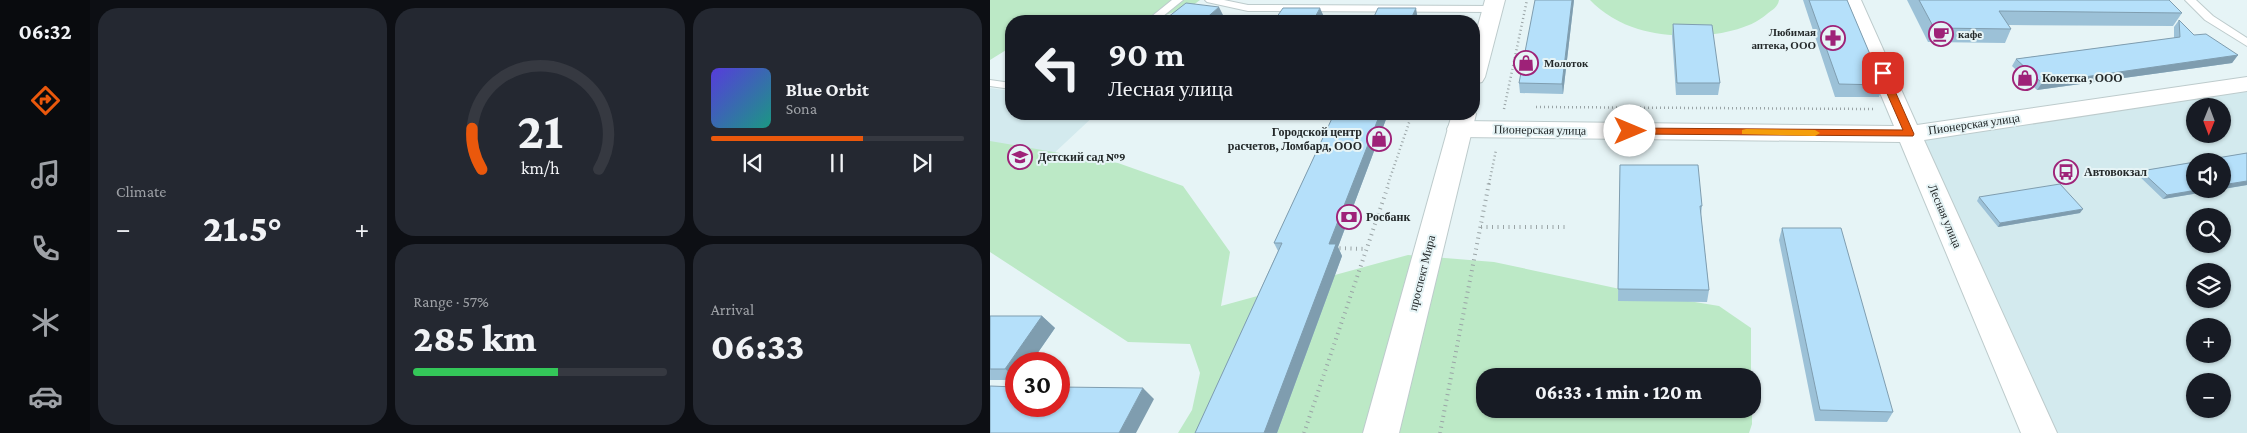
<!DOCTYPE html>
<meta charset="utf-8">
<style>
body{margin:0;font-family:"Crimson Pro",serif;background:#242831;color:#f1f3f6;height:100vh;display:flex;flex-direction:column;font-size:19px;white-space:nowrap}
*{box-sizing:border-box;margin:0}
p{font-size:16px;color:#9ea1a6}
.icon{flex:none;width:28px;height:28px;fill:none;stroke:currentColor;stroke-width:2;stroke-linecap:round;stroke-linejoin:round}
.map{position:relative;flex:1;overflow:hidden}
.details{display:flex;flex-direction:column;gap:8px;padding:8px;background:#0d0f14;width:900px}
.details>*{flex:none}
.guide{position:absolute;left:15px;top:15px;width:475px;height:105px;border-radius:20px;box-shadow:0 1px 4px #0004;background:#171b24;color:#f1f3f6;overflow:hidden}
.needle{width:32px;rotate:181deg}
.tools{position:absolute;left:1196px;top:98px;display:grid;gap:10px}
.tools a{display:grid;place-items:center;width:45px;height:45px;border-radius:50%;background:#171b24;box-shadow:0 1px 4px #0004;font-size:25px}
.speed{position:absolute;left:15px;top:352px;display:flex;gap:10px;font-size:25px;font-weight:700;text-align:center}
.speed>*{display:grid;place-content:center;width:65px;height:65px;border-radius:50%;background:#171b24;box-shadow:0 1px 4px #0004;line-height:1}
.speed .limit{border:8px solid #d22;background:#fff;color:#111}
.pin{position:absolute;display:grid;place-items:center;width:42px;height:42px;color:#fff;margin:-21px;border-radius:10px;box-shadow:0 2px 8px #0006}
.me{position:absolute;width:55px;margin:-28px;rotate:90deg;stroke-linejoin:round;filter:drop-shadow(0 0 4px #0008)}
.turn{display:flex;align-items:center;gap:18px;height:105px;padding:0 20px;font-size:22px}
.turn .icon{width:65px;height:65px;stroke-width:2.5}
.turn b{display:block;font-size:35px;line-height:42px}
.big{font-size:38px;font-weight:800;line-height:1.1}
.details .widget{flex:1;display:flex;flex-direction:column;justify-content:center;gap:8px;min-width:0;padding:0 18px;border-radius:20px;background:#242831}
.details .dial{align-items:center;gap:0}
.dial svg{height:130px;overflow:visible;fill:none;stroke:#363941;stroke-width:7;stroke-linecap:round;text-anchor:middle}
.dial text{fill:#f1f3f6;stroke:none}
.song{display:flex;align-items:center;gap:15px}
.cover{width:60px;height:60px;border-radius:8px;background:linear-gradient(135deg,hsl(250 70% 55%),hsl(170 70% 35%))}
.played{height:5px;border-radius:2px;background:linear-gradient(90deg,#ea580c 60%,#363941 60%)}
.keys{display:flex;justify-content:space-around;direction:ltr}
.heat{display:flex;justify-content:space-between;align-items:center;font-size:28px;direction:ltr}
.charge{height:8px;border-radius:4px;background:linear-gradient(90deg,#34c759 57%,#363941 0)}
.details .tiles{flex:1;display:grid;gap:8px;grid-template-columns:repeat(3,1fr)}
.widget:first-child{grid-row:span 2}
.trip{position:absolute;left:486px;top:368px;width:285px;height:50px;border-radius:20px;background:#171b24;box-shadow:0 1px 4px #0004;font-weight:800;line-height:50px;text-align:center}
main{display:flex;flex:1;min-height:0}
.menu{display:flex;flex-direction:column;width:90px;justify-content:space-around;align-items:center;background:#090b0e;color:#9ea1a6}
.menu .icon{width:35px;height:35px}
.menu .active{color:#ea580c}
.menu b{font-size:22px;color:#f1f3f6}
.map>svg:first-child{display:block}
</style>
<main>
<nav class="menu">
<b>06:32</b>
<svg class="icon active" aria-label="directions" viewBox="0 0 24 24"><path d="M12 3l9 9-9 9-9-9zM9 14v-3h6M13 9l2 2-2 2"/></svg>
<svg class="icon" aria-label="music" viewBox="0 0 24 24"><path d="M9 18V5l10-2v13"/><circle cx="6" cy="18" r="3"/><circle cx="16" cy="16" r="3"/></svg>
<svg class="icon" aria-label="phone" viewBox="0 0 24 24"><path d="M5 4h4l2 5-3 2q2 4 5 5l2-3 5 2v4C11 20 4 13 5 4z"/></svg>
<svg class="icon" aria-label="climate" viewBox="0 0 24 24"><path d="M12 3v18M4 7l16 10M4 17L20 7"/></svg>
<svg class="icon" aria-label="car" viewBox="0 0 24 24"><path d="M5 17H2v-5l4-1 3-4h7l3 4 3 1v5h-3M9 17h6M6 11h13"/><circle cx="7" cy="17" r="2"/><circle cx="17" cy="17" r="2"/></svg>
</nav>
<section class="details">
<div class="tiles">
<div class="widget"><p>Climate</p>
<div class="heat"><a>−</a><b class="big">21.5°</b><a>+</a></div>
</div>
<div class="widget dial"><svg viewBox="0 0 100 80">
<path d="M14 69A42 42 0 1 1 86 69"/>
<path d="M14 69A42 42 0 0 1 8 44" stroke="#ea580c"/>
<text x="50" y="56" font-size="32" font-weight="700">21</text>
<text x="50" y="72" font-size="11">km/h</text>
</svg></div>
<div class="widget">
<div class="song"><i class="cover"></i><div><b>Blue Orbit</b><p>Sona</p></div></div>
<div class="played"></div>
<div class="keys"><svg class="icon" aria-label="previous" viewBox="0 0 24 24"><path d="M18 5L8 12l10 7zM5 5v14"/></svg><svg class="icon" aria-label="pause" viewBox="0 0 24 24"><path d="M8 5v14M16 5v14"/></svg><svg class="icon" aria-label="next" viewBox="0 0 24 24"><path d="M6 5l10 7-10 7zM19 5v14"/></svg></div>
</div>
<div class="widget"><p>Range · 57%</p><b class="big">285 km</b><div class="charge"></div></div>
<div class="widget"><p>Arrival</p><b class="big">06:33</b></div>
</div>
</section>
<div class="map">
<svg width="1257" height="433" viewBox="0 0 1257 433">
<rect width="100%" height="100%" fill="#e6f4f6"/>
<path fill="#d3eaee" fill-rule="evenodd" d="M 1257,84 L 1257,433 L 1049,433 L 919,134 ZM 1205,106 L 1232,106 L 1232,134 L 1205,134 ZM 1205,161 L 1232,161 L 1232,189 L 1205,189 ZM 1205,216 L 1232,216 L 1232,244 L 1205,244 ZM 1205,271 L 1232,271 L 1232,299 L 1205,299 ZM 1205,326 L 1232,326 L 1232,354 L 1205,354 ZM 1205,381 L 1232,381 L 1232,409 L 1205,409 Z
M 0,88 L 21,91 L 21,114 L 106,114 L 14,200 L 0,200 Z"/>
<path fill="#bce9c6" d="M 0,0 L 210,0 L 202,6 L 158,21 L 21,21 L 21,47 L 0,60 Z
M 600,0 L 789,0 C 788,7 782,10 777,14 C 749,39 683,40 648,29 C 631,24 612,13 600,0 Z
M 0,141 L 128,163 L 193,186 L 240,252 L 231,306 L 418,255 L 504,262 L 644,292 L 729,306 L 761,328 L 761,376 L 495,376 L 495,409 L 762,409 L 762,424 L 759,433 L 188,433 L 202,410 L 210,373 L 200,344 L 138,342 L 0,252 Z"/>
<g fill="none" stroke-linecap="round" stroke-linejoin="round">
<defs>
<path id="lane" d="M 182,0 L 193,0 L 167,21 L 156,21 Z
M 215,0 L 234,0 L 258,5 L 502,6 L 507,9 L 502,12 L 258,11 L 217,2 Z
M 1195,0 L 1206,0 L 1223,16 L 1257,38 L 1257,46 L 1215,20 Z
M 0,80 L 21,83 L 21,89 L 0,86 Z"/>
<path id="street" d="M 851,0 L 871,0 L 927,125 L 1257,77 L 1257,91 L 934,140 L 1067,433 L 1031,433 L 910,142 L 469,137 L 460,135 L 457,129 L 460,123 L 469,121 L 904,126 Z"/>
<path id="secondary" d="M 495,0 L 515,0 L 495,77 L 492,82 L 484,84 L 484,40 Z
M 484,111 L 486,114 L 409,433 L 373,433 L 462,114 L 484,114 Z"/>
</defs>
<use href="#lane" stroke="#bdcbcc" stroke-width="2"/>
<use href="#street" stroke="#bdcbcc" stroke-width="2"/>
<use href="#secondary" stroke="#bdcbcc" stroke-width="2"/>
<path stroke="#9aa4a6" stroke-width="2.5" stroke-dasharray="1 3" stroke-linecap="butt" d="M 546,107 L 884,109
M 514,109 L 537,0
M 398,184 L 422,114
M 499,184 L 506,150"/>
<path stroke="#9aa4a6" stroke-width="4" stroke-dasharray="1 4.5" stroke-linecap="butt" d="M 491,227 L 575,227
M 344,248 L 376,249
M 314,433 L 399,183
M 450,433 L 499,183"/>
<use href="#lane" fill="#fff" fill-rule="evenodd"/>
<use href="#street" fill="#fff" fill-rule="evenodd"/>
<use href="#secondary" fill="#fff" fill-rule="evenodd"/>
</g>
<path fill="#9cc1d7" d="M 584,0 L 573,94 L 530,93 L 529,83 Z
M 813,0 L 857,0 L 893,85 L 889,97 L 845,97 Z
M 917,0 L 1179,0 L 1192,13 L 1183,26 L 1018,25 L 1021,29 L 1015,43 L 938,42 Z
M 1189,20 L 1204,35 L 1248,55 L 1242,63 L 1047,90 L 1022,66 L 1026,59 L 1184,38 L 1184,27 Z
M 683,24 L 730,83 L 728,95 L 686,95 L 682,36 Z
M 344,114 L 398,114 L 348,247 L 352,256 L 287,433 L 205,433 L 288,251 L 284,243 Z
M 1257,153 L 1257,185 L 1173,199 L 1148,175 L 1151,171 Z
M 630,165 L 712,206 L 711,215 L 719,290 L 717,302 L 628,301 Z
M 989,197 L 1090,213 L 1008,227 L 987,201 Z
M 792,228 L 903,412 L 897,422 L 825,421 L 789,240 Z
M 0,316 L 52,316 L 65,328 L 40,364 L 26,364 L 26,380 L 0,380 Z"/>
<path fill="#7f9daf" d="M 582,0 L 584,0 L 573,94 L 572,84 Z
M 229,7 L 235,19 L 232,21 L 213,21 Z
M 330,8 L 335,19 L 334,21 L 323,21 Z
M 426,8 L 428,20 L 428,21 L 420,21 Z
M 1248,55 L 1242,63 L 1047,90 L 1052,83 Z
M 390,114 L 398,114 L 348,247 L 352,256 L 287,433 L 274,433 L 339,244 Z
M 1257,181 L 1257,185 L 1173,199 L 1177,195 L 1213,189 L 1232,189 L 1232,185 Z
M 1093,209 L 1090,213 L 1008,227 L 1010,223 Z
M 52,316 L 65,328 L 40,364 L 26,364 L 26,378 L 15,369 Z
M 153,388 L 164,399 L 146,433 L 129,433 Z"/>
<path fill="#b5e0fa" stroke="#7f9daf" d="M 545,0 L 582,0 L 572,84 L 529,83 Z
M 819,0 L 857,0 L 893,85 L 849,84 Z
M 929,0 L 1179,0 L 1192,13 L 1009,11 L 1021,29 L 944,28 Z
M 196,3 L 229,7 L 213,21 L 173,21 Z
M 293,8 L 330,8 L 323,21 L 284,21 Z
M 388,8 L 426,8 L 420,21 L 382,21 Z
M 1189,20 L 1204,35 L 1216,34 L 1248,55 L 1052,83 L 1026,59 L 1190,37 Z
M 683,24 L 722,25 L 730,83 L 687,83 Z
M 344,114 L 390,114 L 339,244 L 346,244 L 274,433 L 205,433 L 292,243 L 284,243 Z
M 1257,153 L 1257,181 L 1232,185 L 1232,161 L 1209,161 Z
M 1205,162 L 1205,189 L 1213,189 L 1177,195 L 1151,171 Z
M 630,165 L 708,165 L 712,206 L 710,206 L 719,290 L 628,289 Z
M 1070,184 L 1093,209 L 1010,223 L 989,197 Z
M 792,228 L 851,228 L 903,412 L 830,410 Z
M 0,316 L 52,316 L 15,369 L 0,369 Z
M 0,386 L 26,387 L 26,406 L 69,406 L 69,387 L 153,388 L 129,433 L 0,433 Z"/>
<path fill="#ea580c" stroke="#983908" d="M 893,70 L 897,73 L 924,134 L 923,136 L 640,134 L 634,131 L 640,128 L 913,130 L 888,73 Z"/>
<path fill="#f59e0b" d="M 756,129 L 825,130 L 830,133 L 825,136 L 752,134 L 752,130 Z"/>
<defs>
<symbol id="cafe-ring" viewBox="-11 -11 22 22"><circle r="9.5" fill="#e6f4f6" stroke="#9e2278" stroke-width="1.5"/><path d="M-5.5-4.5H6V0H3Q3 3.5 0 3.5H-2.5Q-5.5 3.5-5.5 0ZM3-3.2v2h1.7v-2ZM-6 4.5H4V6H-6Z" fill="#9e2278"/></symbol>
<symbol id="pharmacy-ring" viewBox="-11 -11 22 22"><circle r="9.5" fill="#e6f4f6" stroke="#9e2278" stroke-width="1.5"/><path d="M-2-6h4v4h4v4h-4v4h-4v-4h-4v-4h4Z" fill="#9e2278"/></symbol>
<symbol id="shop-ring" viewBox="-11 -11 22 22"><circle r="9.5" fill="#e6f4f6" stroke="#9e2278" stroke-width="1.5"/><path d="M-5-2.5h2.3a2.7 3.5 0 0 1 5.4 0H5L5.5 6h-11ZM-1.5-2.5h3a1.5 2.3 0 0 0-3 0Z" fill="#9e2278"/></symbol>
<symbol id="school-ring" viewBox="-11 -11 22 22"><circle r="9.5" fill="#e6f4f6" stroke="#9e2278" stroke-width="1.5"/><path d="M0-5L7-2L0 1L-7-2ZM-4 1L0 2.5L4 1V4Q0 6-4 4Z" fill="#9e2278"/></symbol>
<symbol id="bus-ring" viewBox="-11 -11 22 22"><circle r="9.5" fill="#e6f4f6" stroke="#9e2278" stroke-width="1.5"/><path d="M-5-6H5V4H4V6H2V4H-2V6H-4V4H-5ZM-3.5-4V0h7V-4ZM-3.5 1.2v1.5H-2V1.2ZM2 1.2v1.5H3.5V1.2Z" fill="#9e2278"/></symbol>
<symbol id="bank-ring" viewBox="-11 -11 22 22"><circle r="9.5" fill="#e6f4f6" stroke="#9e2278" stroke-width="1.5"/><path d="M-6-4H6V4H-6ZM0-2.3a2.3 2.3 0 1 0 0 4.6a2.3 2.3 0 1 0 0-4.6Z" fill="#9e2278"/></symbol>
</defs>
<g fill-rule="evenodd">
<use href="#cafe-ring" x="937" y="20" width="28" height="28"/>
<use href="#pharmacy-ring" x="829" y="24" width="28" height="28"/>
<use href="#shop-ring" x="522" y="49" width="28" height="28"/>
<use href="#shop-ring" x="1021" y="64" width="28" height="28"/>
<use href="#shop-ring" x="375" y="125" width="28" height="28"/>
<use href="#school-ring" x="16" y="143" width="28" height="28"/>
<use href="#bus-ring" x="1062" y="158" width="28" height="28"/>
<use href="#bank-ring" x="345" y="203" width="28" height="28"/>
</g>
<g text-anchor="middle" stroke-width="4" stroke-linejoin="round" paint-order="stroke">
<g font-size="11" font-weight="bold" fill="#24292a" stroke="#e6f4f6" text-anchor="start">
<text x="826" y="36" text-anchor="end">Любимая<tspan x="826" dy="13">аптека, ООО</tspan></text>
<text x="968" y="38">кафе</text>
<text x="554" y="67">Молоток</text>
</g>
<g font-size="12" font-weight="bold" fill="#24292a" stroke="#e6f4f6" text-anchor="start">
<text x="1052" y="82">Кокетка , ООО</text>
<text x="372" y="136" text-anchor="end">Городской центр<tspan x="372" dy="14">расчетов, Ломбард, ООО</tspan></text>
<text x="48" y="161">Детский сад №9</text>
<text x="1094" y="176">Автовокзал</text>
<text x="376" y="221">Росбанк</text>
</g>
<g font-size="12" fill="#24292a" stroke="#e6f4f6">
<text transform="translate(984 124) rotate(-8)" y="4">Пионерская улица</text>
<text transform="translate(550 130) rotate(1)" y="4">Пионерская улица</text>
<text transform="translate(955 216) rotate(67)" y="4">Лесная улица</text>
<text transform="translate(432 273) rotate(-76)" y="4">проспект Мира</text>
</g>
</g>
</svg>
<div class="tools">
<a><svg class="needle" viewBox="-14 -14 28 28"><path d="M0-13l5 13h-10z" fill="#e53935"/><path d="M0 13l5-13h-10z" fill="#9ea1a6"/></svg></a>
<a><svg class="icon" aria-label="sound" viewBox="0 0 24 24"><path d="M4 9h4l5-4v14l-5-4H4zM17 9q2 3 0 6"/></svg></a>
<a><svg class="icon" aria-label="search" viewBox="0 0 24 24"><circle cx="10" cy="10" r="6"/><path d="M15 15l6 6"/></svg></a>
<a><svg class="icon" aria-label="layers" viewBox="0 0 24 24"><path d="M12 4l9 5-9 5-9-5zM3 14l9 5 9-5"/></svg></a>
<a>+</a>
<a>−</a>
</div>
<div class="speed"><div class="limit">30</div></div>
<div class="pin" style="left:893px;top:73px;background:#d93025"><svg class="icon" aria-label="arrive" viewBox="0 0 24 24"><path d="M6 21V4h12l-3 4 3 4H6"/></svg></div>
<svg class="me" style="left:640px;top:131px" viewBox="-20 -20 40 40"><circle r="19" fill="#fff"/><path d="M0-13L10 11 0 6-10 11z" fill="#ea580c"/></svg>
<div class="trip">06:33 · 1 min · 120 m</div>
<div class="guide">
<div class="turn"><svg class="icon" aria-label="left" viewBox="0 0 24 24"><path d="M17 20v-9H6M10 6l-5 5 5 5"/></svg><div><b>90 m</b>Лесная улица</div></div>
</div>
</div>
</main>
